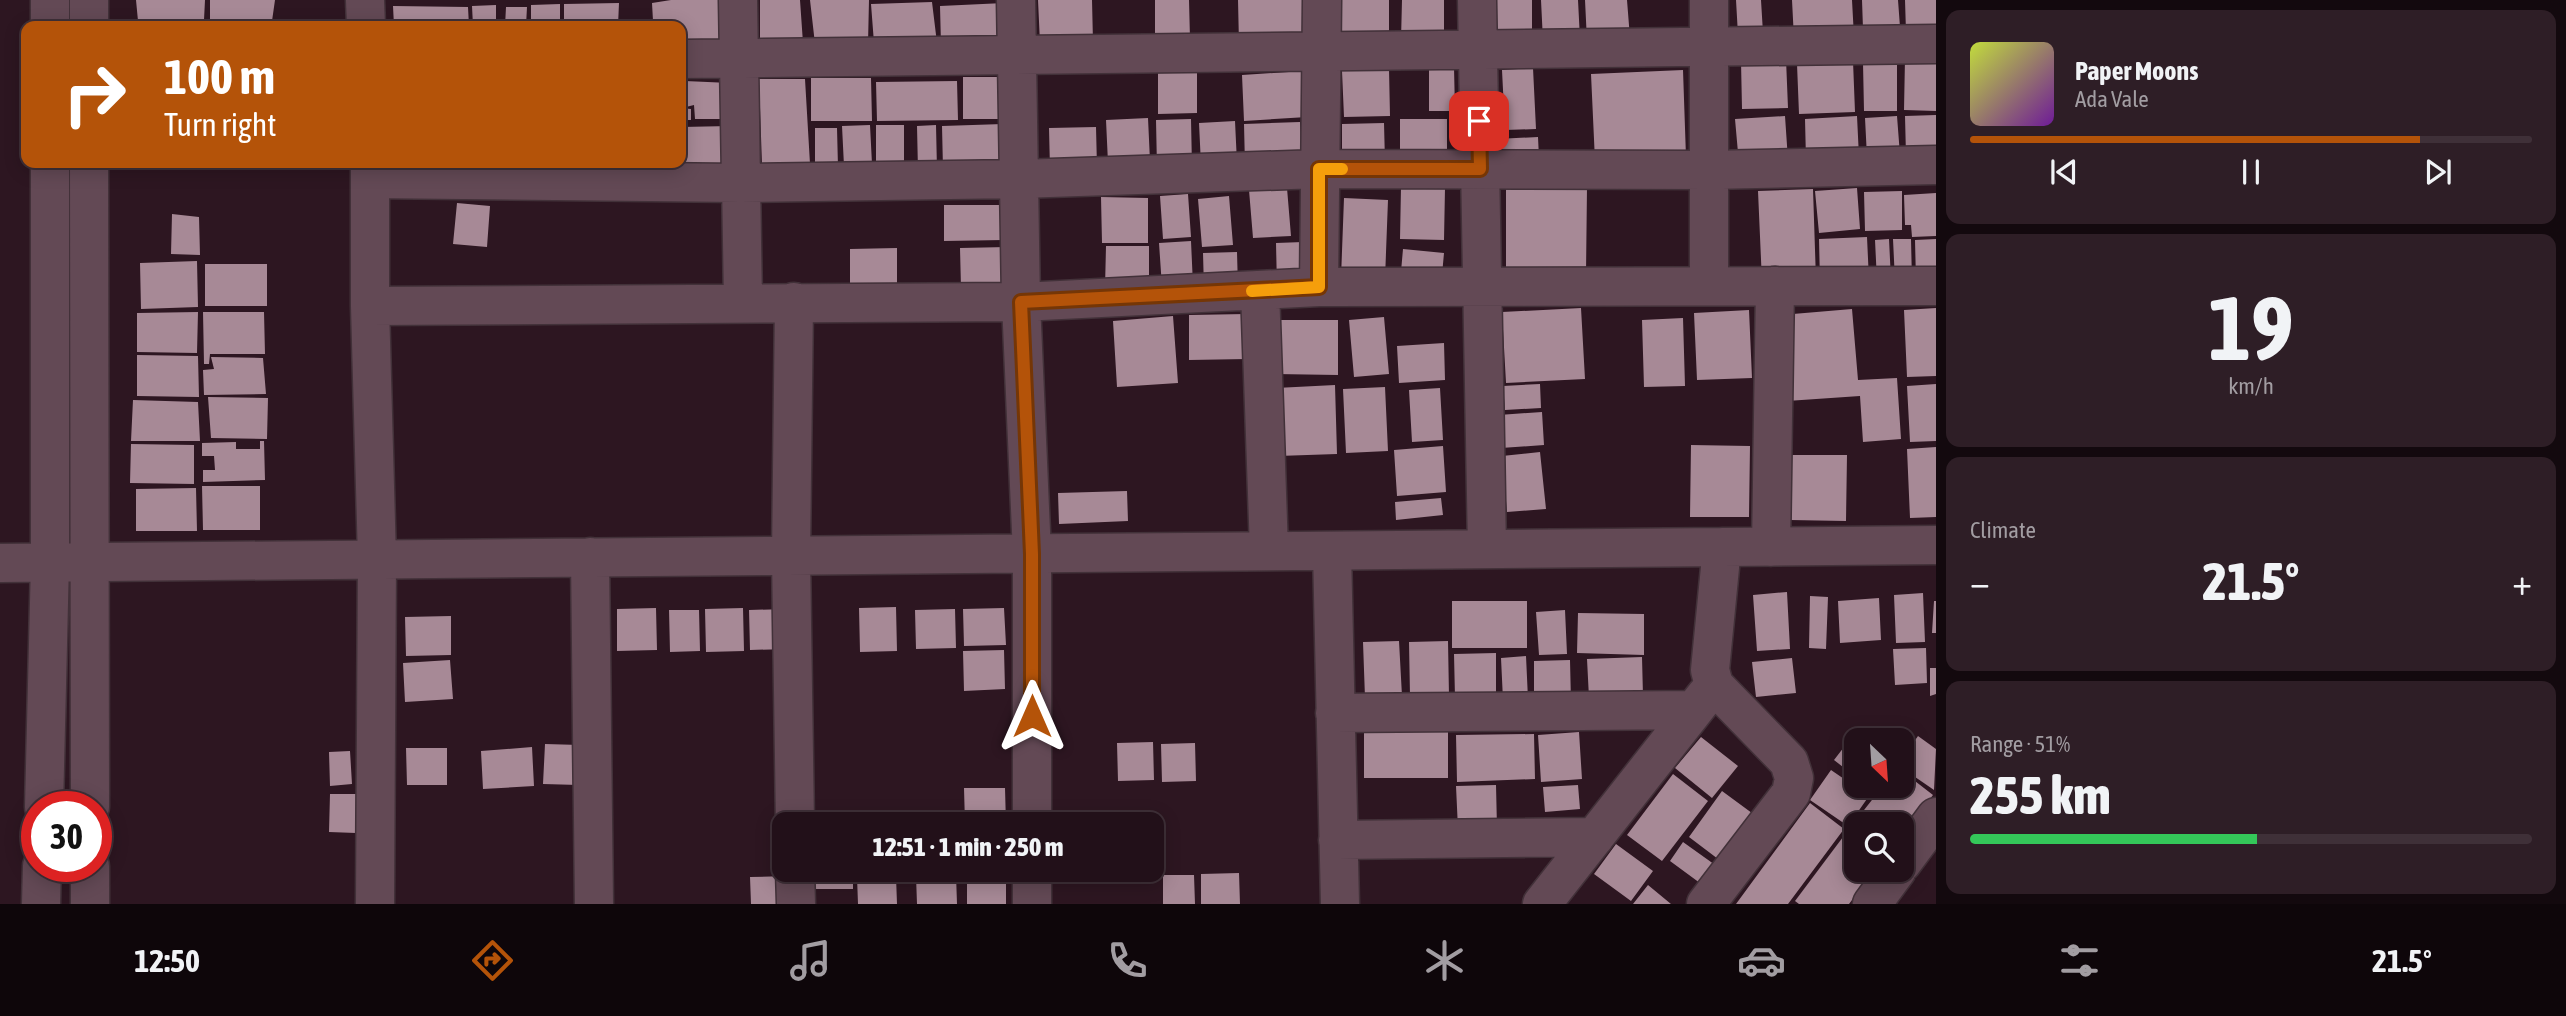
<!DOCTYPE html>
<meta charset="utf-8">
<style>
body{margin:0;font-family:"Asap Condensed",sans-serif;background:#2e1e26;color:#f1f3f6;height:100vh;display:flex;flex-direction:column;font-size:26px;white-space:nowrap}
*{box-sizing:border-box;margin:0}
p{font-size:23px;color:#a29da2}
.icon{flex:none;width:38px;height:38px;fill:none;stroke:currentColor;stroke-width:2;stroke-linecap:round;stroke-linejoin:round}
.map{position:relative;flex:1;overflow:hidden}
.details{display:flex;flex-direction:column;gap:10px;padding:10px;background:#13090e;width:630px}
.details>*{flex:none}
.guide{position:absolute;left:21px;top:21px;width:665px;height:147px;border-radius:14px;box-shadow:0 4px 18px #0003,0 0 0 2px #3f3038;background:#b45309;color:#fff;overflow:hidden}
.needle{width:46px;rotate:155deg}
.controls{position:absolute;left:1844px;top:728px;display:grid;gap:14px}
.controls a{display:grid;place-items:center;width:70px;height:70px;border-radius:14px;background:#221019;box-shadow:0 4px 18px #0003,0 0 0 2px #3f3038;font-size:35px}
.speed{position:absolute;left:21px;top:791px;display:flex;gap:14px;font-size:35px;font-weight:700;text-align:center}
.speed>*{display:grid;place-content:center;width:91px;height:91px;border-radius:50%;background:#221019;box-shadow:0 4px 18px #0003,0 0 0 2px #3f3038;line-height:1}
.speed .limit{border:10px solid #d22;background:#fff;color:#111}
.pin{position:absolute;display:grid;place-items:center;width:60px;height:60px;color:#fff;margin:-30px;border-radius:14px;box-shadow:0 4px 10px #0006}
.me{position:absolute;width:77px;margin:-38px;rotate:0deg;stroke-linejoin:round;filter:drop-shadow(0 0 5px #0008)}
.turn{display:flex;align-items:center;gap:24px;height:147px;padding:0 28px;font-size:32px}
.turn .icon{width:91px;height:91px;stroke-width:2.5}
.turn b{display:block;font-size:49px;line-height:60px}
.big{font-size:52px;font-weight:800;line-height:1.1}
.details .tile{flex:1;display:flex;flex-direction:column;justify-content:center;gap:10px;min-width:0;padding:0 24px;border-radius:14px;background:#2e1e26}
.details .dial{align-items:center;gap:0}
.dial b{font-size:91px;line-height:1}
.song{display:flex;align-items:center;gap:21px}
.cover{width:84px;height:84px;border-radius:10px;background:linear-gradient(135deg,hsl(70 70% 55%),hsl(280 70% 35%))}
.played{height:7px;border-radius:4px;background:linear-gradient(90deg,#b45309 80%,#3f3038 80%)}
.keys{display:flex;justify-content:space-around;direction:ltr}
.heat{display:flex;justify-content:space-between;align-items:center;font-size:38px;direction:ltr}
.charge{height:10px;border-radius:5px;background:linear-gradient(90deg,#34c759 51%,#3f3038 0)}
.trip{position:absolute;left:772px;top:812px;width:392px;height:70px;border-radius:14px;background:#221019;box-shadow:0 4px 18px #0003,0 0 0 2px #3f3038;font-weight:800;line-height:70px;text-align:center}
.tabs{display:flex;height:112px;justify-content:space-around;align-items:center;background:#0e060a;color:#a29da2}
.tabs .icon{width:49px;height:49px}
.tabs .on{color:#b45309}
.tabs b{font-size:32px;color:#f1f3f6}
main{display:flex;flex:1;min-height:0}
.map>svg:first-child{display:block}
</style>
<main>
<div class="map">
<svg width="1936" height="904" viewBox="0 0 1936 904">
<rect width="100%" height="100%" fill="#2d1621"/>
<path fill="#a78996" d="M 136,0 L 205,0 L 204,20 L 138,21 Z
M 210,0 L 275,0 L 272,21 L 210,22 Z
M 671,0 L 729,0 L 730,45 L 681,45 L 681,26 L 657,26 L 653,21 L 652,3 Z
M 760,0 L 800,0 L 803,43 L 760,44 Z
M 810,0 L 869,0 L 868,44 L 815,44 Z
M 1038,0 L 1092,0 L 1093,42 L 1040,43 Z
M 1155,0 L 1189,0 L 1190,39 L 1155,39 Z
M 1238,0 L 1304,0 L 1305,42 L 1239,44 Z
M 1337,0 L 1389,0 L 1389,48 L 1337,48 Z
M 1402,0 L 1444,0 L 1444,40 L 1401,40 Z
M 1492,0 L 1532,0 L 1532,41 L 1492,41 Z
M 1541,0 L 1578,0 L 1580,39 L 1543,41 Z
M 1585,0 L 1627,0 L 1630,38 L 1587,41 Z
M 1736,0 L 1761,0 L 1763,33 L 1738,35 Z
M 1792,0 L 1852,0 L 1854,37 L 1794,39 Z
M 1862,0 L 1898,0 L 1900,27 L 1863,29 Z
M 1905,0 L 1936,0 L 1936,31 L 1906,32 Z
M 932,2 L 937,43 L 874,43 L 871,4 Z
M 619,3 L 618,26 L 564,26 L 564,4 Z
M 1004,3 L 1006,42 L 941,45 L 940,6 Z
M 560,4 L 560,26 L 531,26 L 531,5 Z
M 496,5 L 496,26 L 473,26 L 472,6 Z
M 393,6 L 468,7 L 469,26 L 394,26 Z
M 506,7 L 527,7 L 526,26 L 505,26 Z
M 136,23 L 156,24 L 156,26 L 136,26 Z
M 1905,58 L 1936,58 L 1936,111 L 1904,110 Z
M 1786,59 L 1788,108 L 1742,109 L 1741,61 Z
M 1853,61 L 1855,112 L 1799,114 L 1797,64 Z
M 1897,62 L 1897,111 L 1864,111 L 1863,63 Z
M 1429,67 L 1454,67 L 1455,111 L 1429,111 Z
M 1533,68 L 1536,129 L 1505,130 L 1502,70 Z
M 1389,69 L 1390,116 L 1344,117 L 1342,71 Z
M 1158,70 L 1197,70 L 1197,113 L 1158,114 Z
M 1683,70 L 1686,157 L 1595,161 L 1591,74 Z
M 1304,71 L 1307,117 L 1244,121 L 1242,75 Z
M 963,77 L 1004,77 L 1003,119 L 963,119 Z
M 811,78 L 871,78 L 872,121 L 811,121 Z
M 759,79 L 805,79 L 810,164 L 762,165 Z
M 685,81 L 730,83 L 731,119 L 695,119 L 694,105 L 686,107 Z
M 957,81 L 958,120 L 877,121 L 876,82 Z
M 681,108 L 691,109 L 691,120 L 681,120 Z
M 1936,115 L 1936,154 L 1906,156 L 1905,116 Z
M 1785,116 L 1788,160 L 1739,164 L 1735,119 Z
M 1857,116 L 1859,157 L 1806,160 L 1805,119 Z
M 1897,116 L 1900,155 L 1867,157 L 1865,118 Z
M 1148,118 L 1150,161 L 1108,163 L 1106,120 Z
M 1191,119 L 1192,167 L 1157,168 L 1156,120 Z
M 1400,119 L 1447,119 L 1447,164 L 1400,164 Z
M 1235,121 L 1237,163 L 1201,165 L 1199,123 Z
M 1300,122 L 1302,163 L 1245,166 L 1244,124 Z
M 1384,123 L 1385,162 L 1342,163 L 1342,124 Z
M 1003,124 L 1004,167 L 943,169 L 942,126 Z
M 870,125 L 872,164 L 844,166 L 842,126 Z
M 876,125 L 904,125 L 904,165 L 876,166 Z
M 936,125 L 937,170 L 918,171 L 917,126 Z
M 730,126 L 732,170 L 670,171 L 670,163 L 681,163 L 681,127 Z
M 1096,127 L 1097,167 L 1050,169 L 1049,128 Z
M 815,128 L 837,128 L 838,167 L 815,167 Z
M 1538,137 L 1539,158 L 1497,160 L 1496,139 Z
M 1506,186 L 1587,187 L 1586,274 L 1506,274 Z
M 1401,187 L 1445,188 L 1444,240 L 1400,239 Z
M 1287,188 L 1291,236 L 1253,238 L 1249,190 Z
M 1857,188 L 1860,229 L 1819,233 L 1815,191 Z
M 1813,189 L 1816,280 L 1762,282 L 1758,191 Z
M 1902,191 L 1902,230 L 1865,231 L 1864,192 Z
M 1936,193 L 1936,236 L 1912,237 L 1911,225 L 1905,225 L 1904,195 Z
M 1188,194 L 1191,237 L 1163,239 L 1160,196 Z
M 1229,196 L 1233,245 L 1202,247 L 1198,199 Z
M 1101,197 L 1148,198 L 1148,243 L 1102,243 Z
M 1344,198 L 1388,200 L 1385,279 L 1341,278 Z
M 457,203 L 490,206 L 487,247 L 453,244 Z
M 944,205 L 1004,205 L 1004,240 L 944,241 Z
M 172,214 L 199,217 L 200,255 L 171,254 Z
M 1867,237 L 1869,280 L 1820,282 L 1819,239 Z
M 1889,239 L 1891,280 L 1877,281 L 1875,240 Z
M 1893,239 L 1911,239 L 1912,281 L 1895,281 Z
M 1936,239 L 1936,280 L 1916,280 L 1915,240 Z
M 1191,241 L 1193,285 L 1162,287 L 1159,243 Z
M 1303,242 L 1305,286 L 1277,287 L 1276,243 Z
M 1106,246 L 1149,246 L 1149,288 L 1105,288 Z
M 1007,247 L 1007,287 L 961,288 L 960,248 Z
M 897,248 L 897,290 L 850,291 L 850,249 Z
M 1403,249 L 1444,253 L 1441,286 L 1400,283 Z
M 1237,252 L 1238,288 L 1204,289 L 1203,253 Z
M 197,261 L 198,307 L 141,309 L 140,263 Z
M 205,264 L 267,264 L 267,306 L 205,306 Z
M 1581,308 L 1585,379 L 1506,383 L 1502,312 Z
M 1936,308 L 1936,376 L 1907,377 L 1904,310 Z
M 1852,309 L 1858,380 L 1897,378 L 1901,439 L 1863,442 L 1860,396 L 1787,401 L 1781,315 Z
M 1749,310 L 1752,378 L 1697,380 L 1694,313 Z
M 198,312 L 197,353 L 137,352 L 137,313 Z
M 203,312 L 264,312 L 265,354 L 210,354 L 209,364 L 204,364 Z
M 1246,314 L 1247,359 L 1189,360 L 1189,315 Z
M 1173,316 L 1178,383 L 1117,387 L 1113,321 Z
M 1384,317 L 1389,374 L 1354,377 L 1349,320 Z
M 1683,318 L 1685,386 L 1644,387 L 1642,320 Z
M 1276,320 L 1338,320 L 1338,375 L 1275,374 Z
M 1444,343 L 1445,380 L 1399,383 L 1397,346 Z
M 137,355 L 198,356 L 199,397 L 137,396 Z
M 211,357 L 263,358 L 266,394 L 204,395 L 203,370 L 214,369 Z
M 1540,384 L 1541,408 L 1505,410 L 1503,386 Z
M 1936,384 L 1936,441 L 1910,442 L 1907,386 Z
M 1335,385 L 1337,454 L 1278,456 L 1276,388 Z
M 1385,387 L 1388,451 L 1346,453 L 1343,389 Z
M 1440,388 L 1443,440 L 1412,442 L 1409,390 Z
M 208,397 L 268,398 L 267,439 L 211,438 Z
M 133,400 L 198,402 L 200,441 L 131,441 Z
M 1542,412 L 1544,445 L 1501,448 L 1499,415 Z
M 260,441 L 264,441 L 265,480 L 203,482 L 203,470 L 215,470 L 214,456 L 202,456 L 202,443 L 236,442 L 236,449 L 260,449 Z
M 131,444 L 194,445 L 194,484 L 130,483 Z
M 1691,445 L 1750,446 L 1749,517 L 1690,517 Z
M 1443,446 L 1446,492 L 1397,496 L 1394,450 Z
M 1936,447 L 1936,517 L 1910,518 L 1907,449 Z
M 1540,452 L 1546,509 L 1507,512 L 1502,456 Z
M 1791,455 L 1847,455 L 1846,521 L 1790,520 Z
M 202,486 L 260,486 L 260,530 L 203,530 Z
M 196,488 L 197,531 L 136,531 L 136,489 Z
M 1127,491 L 1128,521 L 1059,524 L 1058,493 Z
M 1441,498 L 1443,515 L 1396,520 L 1395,502 Z
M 1787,592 L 1790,649 L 1757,651 L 1753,595 Z
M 1923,593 L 1925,642 L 1896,643 L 1894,595 Z
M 1810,596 L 1828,597 L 1826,649 L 1809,648 Z
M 1879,598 L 1881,640 L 1840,643 L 1838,601 Z
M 1452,601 L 1527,601 L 1527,648 L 1452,648 Z
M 1934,601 L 1936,601 L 1936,633 L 1932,633 Z
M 896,607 L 897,651 L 860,652 L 859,608 Z
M 656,608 L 657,650 L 617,651 L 617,609 Z
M 743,608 L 744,651 L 706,652 L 705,609 Z
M 1004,608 L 1006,645 L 964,646 L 963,609 Z
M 786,609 L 787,649 L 750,650 L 749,610 Z
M 955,609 L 956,648 L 916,649 L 915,610 Z
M 669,610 L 699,610 L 700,651 L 670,652 Z
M 1565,610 L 1567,654 L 1539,655 L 1536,612 Z
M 1578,613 L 1644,614 L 1644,655 L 1577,653 Z
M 451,616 L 451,655 L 406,656 L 405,617 Z
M 1399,641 L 1402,696 L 1365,698 L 1363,642 Z
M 1448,641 L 1449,696 L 1410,696 L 1409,642 Z
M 1926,648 L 1927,683 L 1895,685 L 1893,649 Z
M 1004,650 L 1005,689 L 964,691 L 963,651 Z
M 1496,653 L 1496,697 L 1455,698 L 1454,654 Z
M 1526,656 L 1528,699 L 1503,700 L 1501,658 Z
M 1642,657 L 1643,696 L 1589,698 L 1587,659 Z
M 1792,658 L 1796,693 L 1756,697 L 1752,662 Z
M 450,660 L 453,699 L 405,702 L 403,663 Z
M 1570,660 L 1571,702 L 1534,703 L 1534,661 Z
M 1930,668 L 1936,668 L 1936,694 L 1930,696 Z
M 1364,727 L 1448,727 L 1448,778 L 1364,778 Z
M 1579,732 L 1582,779 L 1541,782 L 1538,735 Z
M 1534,734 L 1535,779 L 1457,782 L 1456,735 Z
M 1854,734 L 1862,740 L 1857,740 L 1857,778 L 1834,760 Z
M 1918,736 L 1936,749 L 1934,790 L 1902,768 L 1902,759 Z
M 1701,737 L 1738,766 L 1712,798 L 1675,768 Z
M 1153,742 L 1154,780 L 1118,781 L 1117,743 Z
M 1195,743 L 1196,781 L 1162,782 L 1161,744 Z
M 545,744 L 580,745 L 579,785 L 543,784 Z
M 532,747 L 534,786 L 483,789 L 481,751 Z
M 406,748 L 447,748 L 447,785 L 407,785 Z
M 350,751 L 352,784 L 330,786 L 329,752 Z
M 1831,770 L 1869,796 L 1848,826 L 1810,800 Z
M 1902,771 L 1933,795 L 1902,834 L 1902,824 L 1857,824 L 1857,835 L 1849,829 L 1883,786 L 1902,786 Z
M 1673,774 L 1708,801 L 1662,861 L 1627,835 Z
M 1496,785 L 1497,828 L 1458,829 L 1456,786 Z
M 1578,785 L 1580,809 L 1545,812 L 1543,787 Z
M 964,788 L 1005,788 L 1006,824 L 965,824 Z
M 1722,791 L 1756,816 L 1722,862 L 1689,837 Z
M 330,794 L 357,794 L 356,833 L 329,832 Z
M 1810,803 L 1844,829 L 1788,904 L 1736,904 Z
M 1846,833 L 1857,841 L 1857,870 L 1875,870 L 1849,904 L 1799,904 L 1795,901 Z
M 1683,842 L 1718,867 L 1704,886 L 1670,861 Z
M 1616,844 L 1653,871 L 1631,901 L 1594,874 Z
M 815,870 L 853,870 L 853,889 L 815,889 Z
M 1239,873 L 1240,904 L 1201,904 L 1201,874 Z
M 956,874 L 957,904 L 917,904 L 916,876 Z
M 1006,875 L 1006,904 L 967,904 L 967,876 Z
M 1163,875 L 1194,875 L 1195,904 L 1163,904 Z
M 788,876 L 789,904 L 751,904 L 750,877 Z
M 896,876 L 897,904 L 858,904 L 857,877 Z
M 1648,885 L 1671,904 L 1633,904 Z"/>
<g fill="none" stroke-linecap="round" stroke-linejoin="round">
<defs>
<path id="minor" d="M 365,0 L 366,26
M 738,0 L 743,302
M 1016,0 L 1021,302 L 1032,554 L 1032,824
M 1477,0 L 1487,549
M 1709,0 L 1709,286
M 50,26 L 50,0
M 89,26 L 89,0
M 681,59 L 1936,44
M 89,163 L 90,807
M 370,163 L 370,306 L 377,559 L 375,904
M 370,179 L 740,183 L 1020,179 L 1319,169 L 1710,170 L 1936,165
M 1319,287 L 1322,0
M 1260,290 L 1269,551
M 794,302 L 791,556 L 795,824
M 370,306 L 1021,302 L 1319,287 L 1936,286
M 1771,547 L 1775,286
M 1332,551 L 1340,904
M 590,557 L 594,904
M 0,563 L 1936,545
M 1335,713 L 1694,710
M 44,807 L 50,562 L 50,163
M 1338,840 L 1595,837
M 1902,863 L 1936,817
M 90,866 L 90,904
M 795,870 L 796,904
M 1032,870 L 1032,904
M 41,904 L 42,866
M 1542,904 L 1706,695
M 1706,904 L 1791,793 L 1794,778 L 1789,762 L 1714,685 L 1710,670 L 1722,547
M 1872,904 L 1897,870"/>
</defs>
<use href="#minor" stroke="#423139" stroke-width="41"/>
<use href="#minor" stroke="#634955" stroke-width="38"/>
</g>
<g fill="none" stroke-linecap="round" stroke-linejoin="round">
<defs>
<path id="route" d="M 1032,716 L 1032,554 L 1021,302 L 1319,287 L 1319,169 L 1480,169 L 1479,121"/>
</defs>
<use href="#route" stroke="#753606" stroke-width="18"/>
<use href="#route" stroke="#b45309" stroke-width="12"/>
<path stroke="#f59e0b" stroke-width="12" d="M 1252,291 L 1319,287 L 1319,169 L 1342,169"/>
</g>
</svg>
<div class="controls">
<a><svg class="needle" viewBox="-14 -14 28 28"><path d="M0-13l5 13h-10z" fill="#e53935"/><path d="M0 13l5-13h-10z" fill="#a29da2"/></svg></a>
<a><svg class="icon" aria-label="search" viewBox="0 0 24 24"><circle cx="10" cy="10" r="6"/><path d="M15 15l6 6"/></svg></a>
</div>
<div class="speed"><div class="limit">30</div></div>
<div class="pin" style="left:1479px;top:121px;background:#d93025"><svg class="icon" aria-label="arrive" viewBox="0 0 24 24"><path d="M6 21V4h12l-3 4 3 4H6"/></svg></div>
<svg class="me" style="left:1032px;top:716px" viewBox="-20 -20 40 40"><path d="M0-17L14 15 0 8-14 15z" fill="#b45309" stroke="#fff" stroke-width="4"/></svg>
<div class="trip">12:51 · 1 min · 250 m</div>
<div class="guide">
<div class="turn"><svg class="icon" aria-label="right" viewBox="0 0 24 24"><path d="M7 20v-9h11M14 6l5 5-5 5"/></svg><div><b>100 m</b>Turn right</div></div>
</div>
</div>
<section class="details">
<div class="tile">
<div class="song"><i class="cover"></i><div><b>Paper Moons</b><p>Ada Vale</p></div></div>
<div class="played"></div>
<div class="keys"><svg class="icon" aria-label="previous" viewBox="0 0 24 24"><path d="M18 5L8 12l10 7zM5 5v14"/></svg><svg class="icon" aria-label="pause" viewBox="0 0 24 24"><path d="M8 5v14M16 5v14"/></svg><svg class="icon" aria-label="next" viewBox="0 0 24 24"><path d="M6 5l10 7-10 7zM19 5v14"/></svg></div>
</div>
<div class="tile dial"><b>19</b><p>km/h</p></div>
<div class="tile"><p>Climate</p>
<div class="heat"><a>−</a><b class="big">21.5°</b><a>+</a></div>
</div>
<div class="tile"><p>Range · 51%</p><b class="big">255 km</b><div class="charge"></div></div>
</section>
</main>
<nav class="tabs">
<b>12:50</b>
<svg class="icon on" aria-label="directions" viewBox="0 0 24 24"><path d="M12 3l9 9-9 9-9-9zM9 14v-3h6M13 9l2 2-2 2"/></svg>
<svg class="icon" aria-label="music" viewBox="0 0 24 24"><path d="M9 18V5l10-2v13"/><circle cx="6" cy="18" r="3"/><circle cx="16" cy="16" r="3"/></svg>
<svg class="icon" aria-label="phone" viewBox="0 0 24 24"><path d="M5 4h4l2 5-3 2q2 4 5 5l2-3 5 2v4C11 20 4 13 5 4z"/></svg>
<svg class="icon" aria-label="climate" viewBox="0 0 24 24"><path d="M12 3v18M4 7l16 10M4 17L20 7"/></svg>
<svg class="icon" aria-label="car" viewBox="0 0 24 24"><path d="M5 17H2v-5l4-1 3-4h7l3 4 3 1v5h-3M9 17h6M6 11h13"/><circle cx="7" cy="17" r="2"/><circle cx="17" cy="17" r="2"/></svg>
<svg class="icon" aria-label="filters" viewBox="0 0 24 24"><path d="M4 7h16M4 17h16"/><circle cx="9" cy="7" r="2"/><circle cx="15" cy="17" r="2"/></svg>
<b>21.5°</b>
</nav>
